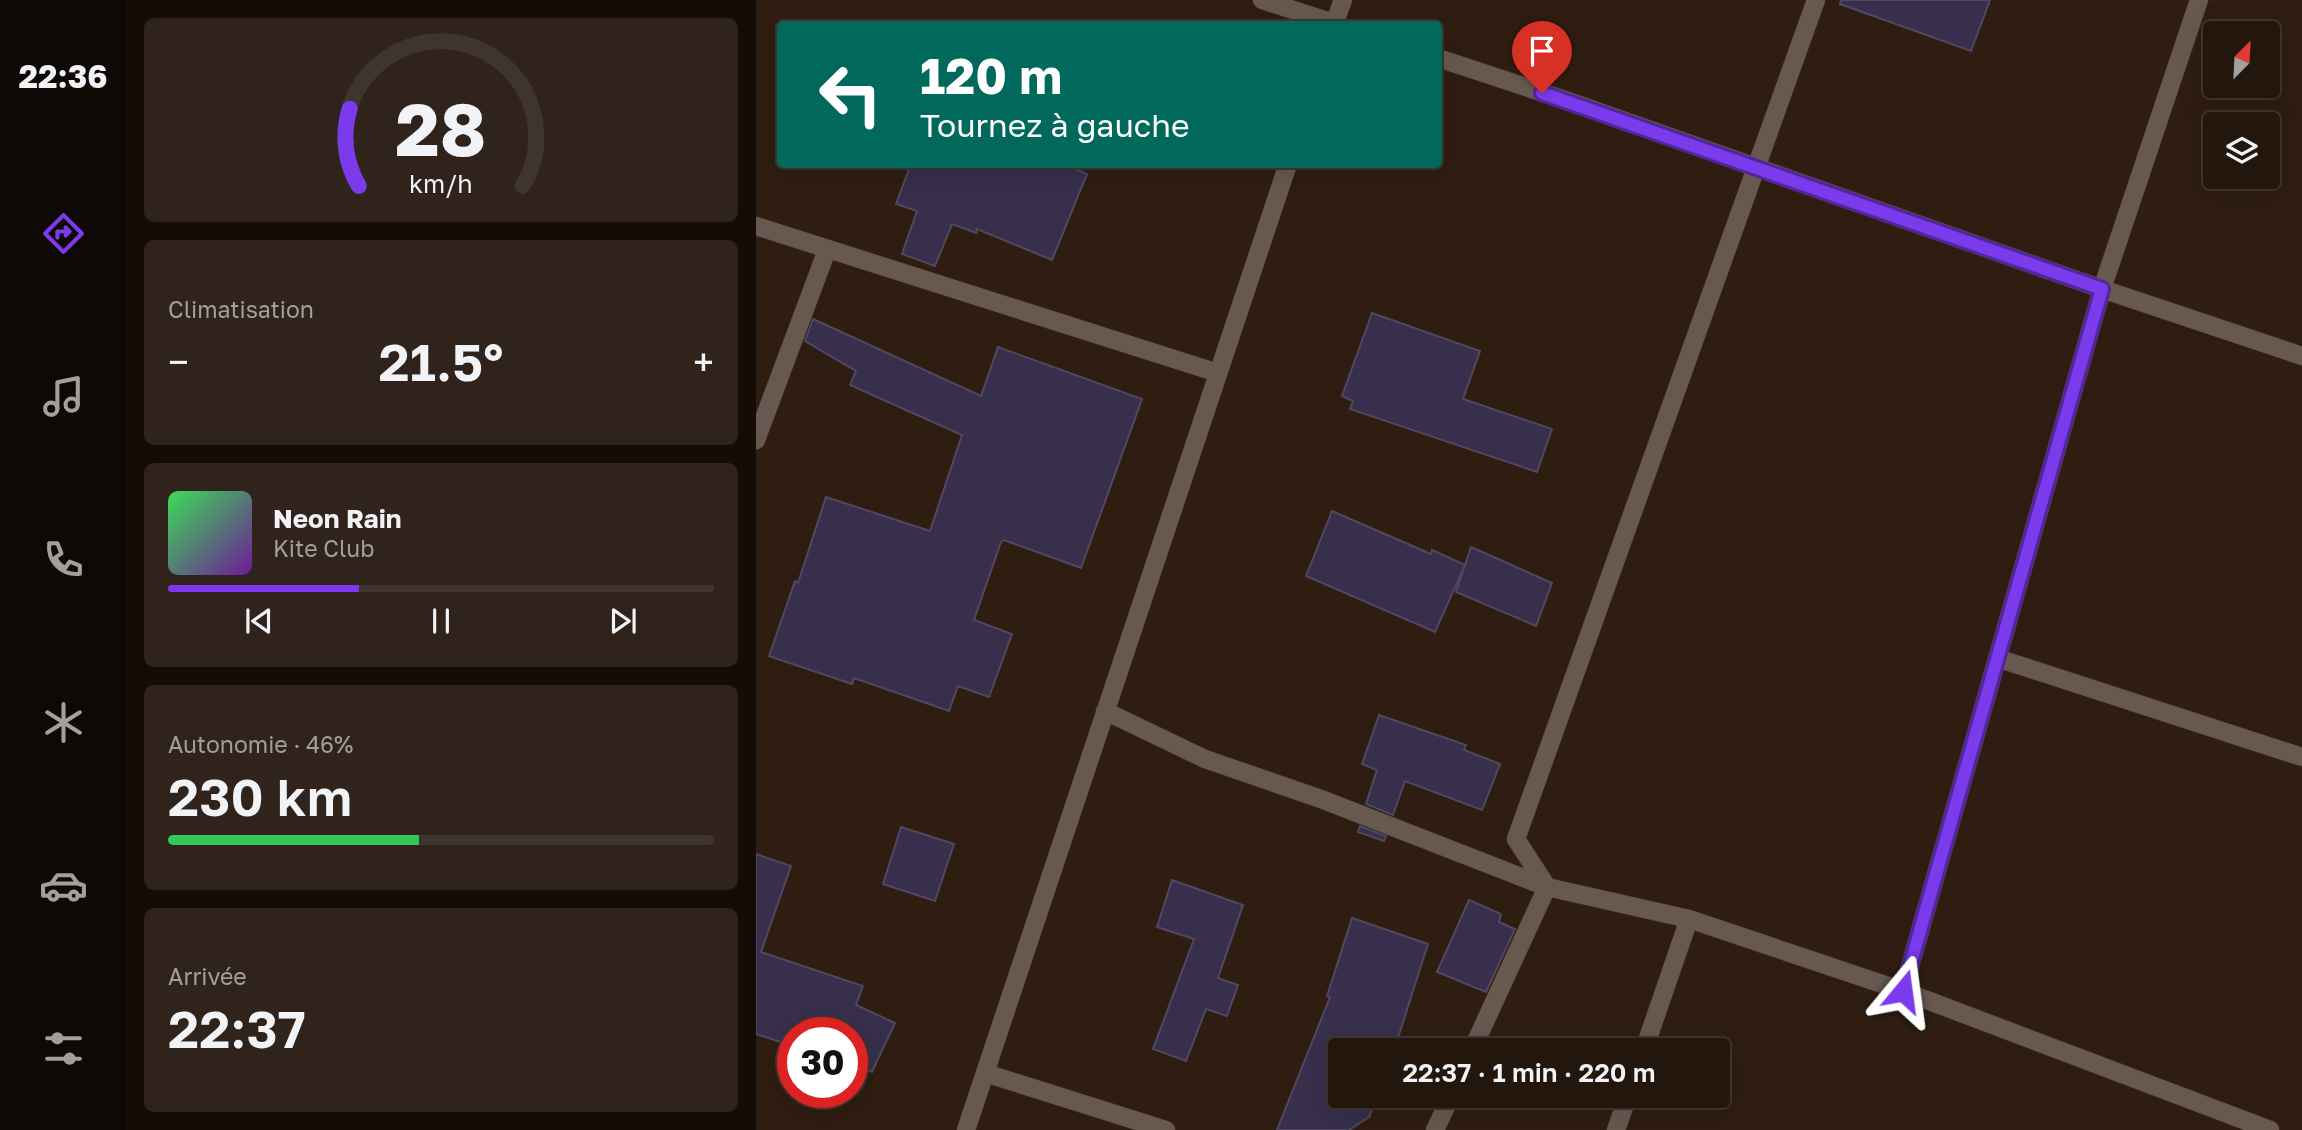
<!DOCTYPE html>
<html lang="fr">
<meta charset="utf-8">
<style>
body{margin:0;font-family:"Golos Text",sans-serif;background:#2f231b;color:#f1f3f6;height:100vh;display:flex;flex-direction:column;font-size:26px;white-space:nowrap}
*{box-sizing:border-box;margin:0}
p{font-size:23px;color:#a39f9d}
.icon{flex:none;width:38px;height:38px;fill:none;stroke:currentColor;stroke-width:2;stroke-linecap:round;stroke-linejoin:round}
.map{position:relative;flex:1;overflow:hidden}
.panel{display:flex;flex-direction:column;gap:18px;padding:18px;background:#130c07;width:630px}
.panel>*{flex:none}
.top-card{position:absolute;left:21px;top:21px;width:665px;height:147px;border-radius:7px;box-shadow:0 7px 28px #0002,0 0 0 2px #40352e;background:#00695c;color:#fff;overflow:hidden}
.needle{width:46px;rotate:24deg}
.tools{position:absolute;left:1447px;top:21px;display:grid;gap:14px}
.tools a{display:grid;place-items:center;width:77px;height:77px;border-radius:7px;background:#23160d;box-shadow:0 7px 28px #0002,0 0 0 2px #40352e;font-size:35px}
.speed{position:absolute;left:21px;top:1017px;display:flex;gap:14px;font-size:35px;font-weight:700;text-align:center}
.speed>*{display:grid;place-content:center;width:91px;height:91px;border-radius:50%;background:#23160d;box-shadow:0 7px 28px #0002,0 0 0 2px #40352e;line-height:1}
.speed .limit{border:10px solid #d22;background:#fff;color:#111}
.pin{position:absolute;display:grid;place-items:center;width:60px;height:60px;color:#fff;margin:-72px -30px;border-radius:50% 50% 50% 0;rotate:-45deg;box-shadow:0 0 7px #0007}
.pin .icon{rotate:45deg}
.me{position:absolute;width:77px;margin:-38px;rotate:16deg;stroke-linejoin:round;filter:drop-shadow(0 0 5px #0008)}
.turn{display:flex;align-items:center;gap:24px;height:147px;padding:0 28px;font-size:32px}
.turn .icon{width:91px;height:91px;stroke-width:2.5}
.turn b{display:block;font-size:49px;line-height:60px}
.big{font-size:52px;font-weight:600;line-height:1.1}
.panel .card{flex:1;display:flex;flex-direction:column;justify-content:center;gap:10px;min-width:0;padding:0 24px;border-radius:10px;background:#2f231b}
.panel .dial{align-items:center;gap:0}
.dial svg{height:182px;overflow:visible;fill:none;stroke:#40352e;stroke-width:7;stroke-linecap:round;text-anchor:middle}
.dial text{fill:#f1f3f6;stroke:none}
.song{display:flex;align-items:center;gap:21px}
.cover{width:84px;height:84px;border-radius:10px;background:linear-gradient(135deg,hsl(130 70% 55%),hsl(280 70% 35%))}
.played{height:7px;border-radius:4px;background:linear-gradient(90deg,#7c3aed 35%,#40352e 35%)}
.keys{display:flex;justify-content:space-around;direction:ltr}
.heat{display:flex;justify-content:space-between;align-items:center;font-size:38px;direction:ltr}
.charge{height:10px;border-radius:5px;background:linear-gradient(90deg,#34c759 46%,#40352e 0)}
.trip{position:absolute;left:572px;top:1038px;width:402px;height:70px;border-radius:7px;background:#23160d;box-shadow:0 7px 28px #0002,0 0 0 2px #40352e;font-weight:600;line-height:70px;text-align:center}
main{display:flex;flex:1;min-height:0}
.dock{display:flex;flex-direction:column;width:126px;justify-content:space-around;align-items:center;background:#0e0905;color:#a39f9d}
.dock .icon{width:49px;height:49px}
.dock .on{color:#7c3aed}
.dock b{font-size:32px;color:#f1f3f6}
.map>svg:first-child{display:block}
</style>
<main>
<nav class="dock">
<b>22:36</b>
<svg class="icon on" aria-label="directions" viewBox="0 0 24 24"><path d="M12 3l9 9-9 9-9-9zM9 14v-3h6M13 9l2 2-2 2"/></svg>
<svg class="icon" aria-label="music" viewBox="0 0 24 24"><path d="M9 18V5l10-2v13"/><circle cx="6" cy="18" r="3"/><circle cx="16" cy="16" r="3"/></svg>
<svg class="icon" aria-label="phone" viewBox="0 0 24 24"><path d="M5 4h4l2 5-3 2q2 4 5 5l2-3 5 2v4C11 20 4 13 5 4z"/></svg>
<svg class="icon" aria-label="climate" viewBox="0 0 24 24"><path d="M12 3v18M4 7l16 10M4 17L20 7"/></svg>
<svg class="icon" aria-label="car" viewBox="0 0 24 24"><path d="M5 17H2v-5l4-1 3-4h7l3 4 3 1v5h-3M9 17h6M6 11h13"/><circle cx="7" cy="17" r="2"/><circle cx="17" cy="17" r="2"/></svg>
<svg class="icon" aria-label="filters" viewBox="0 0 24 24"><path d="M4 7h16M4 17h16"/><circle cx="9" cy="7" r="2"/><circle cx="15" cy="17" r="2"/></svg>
</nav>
<section class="panel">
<div class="card dial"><svg viewBox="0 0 100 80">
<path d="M14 69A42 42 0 1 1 86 69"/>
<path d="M14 69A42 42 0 0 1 10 35" stroke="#7c3aed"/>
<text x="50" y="56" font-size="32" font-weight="700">28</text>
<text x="50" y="72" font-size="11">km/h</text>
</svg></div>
<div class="card"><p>Climatisation</p>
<div class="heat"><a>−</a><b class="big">21.5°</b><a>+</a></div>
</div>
<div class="card">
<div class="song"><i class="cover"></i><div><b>Neon Rain</b><p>Kite Club</p></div></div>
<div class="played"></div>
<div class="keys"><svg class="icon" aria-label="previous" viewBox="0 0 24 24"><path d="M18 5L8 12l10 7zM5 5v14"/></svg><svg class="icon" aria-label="pause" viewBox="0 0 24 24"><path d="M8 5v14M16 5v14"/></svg><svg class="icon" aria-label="next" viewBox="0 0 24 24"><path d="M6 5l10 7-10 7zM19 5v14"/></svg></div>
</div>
<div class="card"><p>Autonomie · 46%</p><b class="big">230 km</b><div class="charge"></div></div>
<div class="card"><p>Arrivée</p><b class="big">22:37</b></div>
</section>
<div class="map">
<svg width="1546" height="1130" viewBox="0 0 1546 1130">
<rect width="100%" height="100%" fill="#2f1d11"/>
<path fill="#372f4c" stroke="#4e495f" stroke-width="2" d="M 1085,0 L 1234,0 L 1215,51 L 1084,4 Z
M 155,164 L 308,164 L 331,174 L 296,260 L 221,229 L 220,233 L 196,224 L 179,266 L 146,254 L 161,211 L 140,204 Z
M 616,313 L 724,351 L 707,399 L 796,429 L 781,472 L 594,409 L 597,401 L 586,396 Z
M 57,319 L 225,396 L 242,347 L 386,399 L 325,568 L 248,540 L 245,542 L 218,620 L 256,634 L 233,697 L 202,686 L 193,711 L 98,678 L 96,684 L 13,656 L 39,581 L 42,583 L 70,497 L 174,531 L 206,435 L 94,385 L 100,371 L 49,341 Z
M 576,511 L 675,554 L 676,550 L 709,565 L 679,632 L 550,576 Z
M 715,547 L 796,583 L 780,626 L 700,592 Z
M 623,715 L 710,745 L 708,750 L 744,764 L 726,810 L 649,781 L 637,815 L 610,804 L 621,770 L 606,764 Z
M 604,826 L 630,836 L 628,841 L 602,832 Z
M 145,827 L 198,844 L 179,901 L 127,884 Z
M 0,854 L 35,866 L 5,952 L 107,986 L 100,1005 L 139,1023 L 116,1072 L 98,1064 L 96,1066 L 96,1032 L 37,1032 L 37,1046 L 0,1034 Z
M 416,880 L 487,905 L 462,978 L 482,985 L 471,1016 L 450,1009 L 430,1061 L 397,1049 L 438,939 L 401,927 Z
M 713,900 L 745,914 L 743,922 L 759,929 L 730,992 L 681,972 Z
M 596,918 L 672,944 L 642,1038 L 645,1040 L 641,1050 L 584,1050 L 584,1096 L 622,1096 L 613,1117 L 593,1130 L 521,1130 L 574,997 L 571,996 Z"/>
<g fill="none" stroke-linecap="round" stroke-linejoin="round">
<defs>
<path id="street" d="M 506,0 L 581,24
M 578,24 L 587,0
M 682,58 L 812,101 L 1346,289 L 1546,356
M 0,226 L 462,373
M 0,440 L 71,250
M 1241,658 L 1546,757
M 349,711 L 449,759 L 565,799 L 791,887 L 933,919 L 1147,991 L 1514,1130
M 1147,991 L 1346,289 L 1443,0
M 716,1050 L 791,887 L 760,839 L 1060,0
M 888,1050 L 933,919
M 229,1073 L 410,1130
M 210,1130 L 532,164
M 679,1130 L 695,1096
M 860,1130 L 872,1096"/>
</defs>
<use href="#street" stroke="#4b3a2e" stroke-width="19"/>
<use href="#street" stroke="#675950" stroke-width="18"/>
</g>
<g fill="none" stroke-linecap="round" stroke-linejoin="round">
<defs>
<path id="route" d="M 786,93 L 1346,289 L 1147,991"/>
</defs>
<use href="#route" stroke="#51269a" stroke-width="18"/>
<use href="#route" stroke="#7c3aed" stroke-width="12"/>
</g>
</svg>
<div class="tools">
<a><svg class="needle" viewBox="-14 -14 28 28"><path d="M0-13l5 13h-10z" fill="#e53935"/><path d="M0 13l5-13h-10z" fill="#a39f9d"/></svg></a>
<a><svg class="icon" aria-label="layers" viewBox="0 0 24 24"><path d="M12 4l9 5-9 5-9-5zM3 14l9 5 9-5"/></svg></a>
</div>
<div class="speed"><div class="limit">30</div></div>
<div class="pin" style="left:786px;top:93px;background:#d93025"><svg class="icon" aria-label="arrive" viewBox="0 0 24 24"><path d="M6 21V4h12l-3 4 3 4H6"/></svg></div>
<svg class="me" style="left:1147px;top:991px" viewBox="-20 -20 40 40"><path d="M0-17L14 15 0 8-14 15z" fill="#7c3aed" stroke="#fff" stroke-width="4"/></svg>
<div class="trip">22:37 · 1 min · 220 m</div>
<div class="top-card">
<div class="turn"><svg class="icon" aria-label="left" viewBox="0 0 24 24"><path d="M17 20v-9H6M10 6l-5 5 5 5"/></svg><div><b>120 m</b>Tournez à gauche</div></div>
</div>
</div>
</main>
